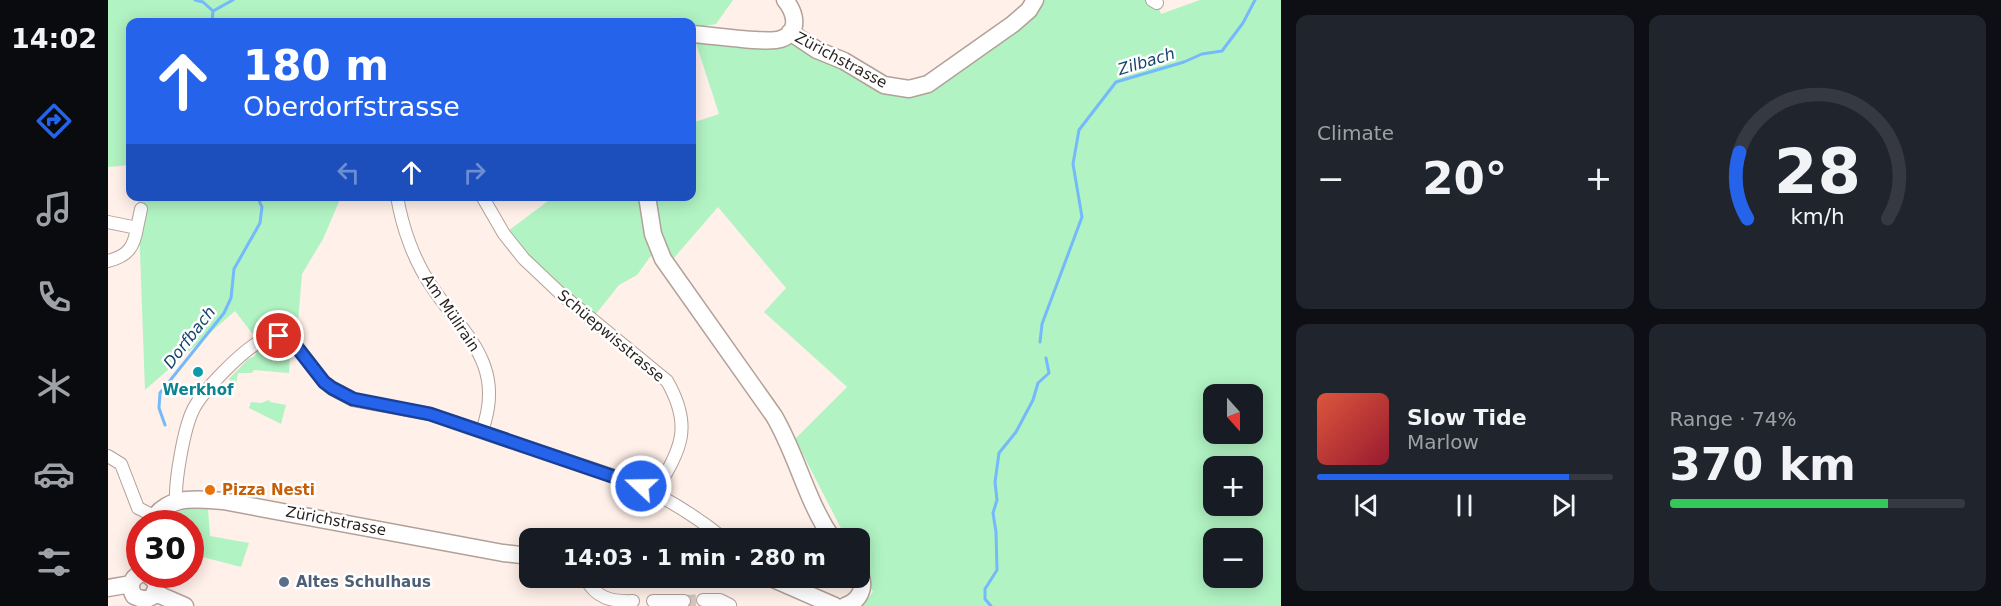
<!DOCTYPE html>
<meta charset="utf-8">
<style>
body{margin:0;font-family:"DejaVu Sans",sans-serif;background:#20242c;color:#f1f3f6;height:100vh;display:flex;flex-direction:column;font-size:22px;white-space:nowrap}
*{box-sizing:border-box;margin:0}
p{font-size:20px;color:#9ea1a6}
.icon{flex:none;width:33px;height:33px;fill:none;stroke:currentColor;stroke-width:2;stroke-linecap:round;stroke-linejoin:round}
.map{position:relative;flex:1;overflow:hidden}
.sheet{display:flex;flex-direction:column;gap:15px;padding:15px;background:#0d0f14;width:720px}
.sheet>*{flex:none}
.guide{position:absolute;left:18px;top:18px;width:570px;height:183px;border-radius:12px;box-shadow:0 3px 15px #0003;background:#2563eb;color:#fff;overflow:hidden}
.needle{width:39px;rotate:159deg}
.tools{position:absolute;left:1095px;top:384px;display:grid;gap:12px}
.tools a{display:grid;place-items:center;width:60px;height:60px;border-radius:12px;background:#171b24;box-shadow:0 3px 15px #0003;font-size:30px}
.speed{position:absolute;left:18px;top:510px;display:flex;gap:12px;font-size:30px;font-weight:700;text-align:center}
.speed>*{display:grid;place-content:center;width:78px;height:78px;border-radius:50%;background:#171b24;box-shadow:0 3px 15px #0003;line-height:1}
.speed .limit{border:9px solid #d22;background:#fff;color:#111}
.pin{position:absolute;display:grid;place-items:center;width:51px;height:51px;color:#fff;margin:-26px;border:3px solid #fff;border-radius:50%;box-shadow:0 2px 6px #0007}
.me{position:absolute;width:66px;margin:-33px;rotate:291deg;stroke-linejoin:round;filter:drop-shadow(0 0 4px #0008)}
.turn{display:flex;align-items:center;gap:21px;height:126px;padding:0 18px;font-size:27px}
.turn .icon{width:78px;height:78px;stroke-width:2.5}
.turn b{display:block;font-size:42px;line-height:51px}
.lanes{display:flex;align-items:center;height:57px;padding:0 18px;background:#0003;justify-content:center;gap:30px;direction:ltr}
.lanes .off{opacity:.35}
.big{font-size:45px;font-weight:600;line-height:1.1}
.sheet .tile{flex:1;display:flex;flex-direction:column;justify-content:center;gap:9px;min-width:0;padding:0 21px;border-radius:12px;background:#20242c}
.sheet .dial{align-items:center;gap:0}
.dial svg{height:156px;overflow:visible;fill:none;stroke:#363941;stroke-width:7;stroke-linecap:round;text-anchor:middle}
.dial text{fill:#f1f3f6;stroke:none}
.song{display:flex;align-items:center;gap:18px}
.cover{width:72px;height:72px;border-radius:9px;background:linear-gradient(135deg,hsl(10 70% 55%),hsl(350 70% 35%))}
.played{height:6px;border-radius:3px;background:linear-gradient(90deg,#2563eb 85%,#363941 85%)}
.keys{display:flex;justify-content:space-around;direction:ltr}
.heat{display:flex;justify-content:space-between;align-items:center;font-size:33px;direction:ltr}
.charge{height:9px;border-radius:4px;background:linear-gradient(90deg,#34c759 74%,#363941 0)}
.sheet .tiles{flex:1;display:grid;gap:15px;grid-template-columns:repeat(2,1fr)}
.trip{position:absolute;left:411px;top:528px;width:351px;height:60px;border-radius:12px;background:#171b24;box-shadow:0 3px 15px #0003;font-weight:600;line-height:60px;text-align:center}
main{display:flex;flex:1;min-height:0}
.tab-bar{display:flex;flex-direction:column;width:108px;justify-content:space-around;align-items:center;background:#090b0e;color:#9ea1a6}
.tab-bar .icon{width:42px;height:42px}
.tab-bar .active{color:#2563eb}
.tab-bar b{font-size:27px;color:#f1f3f6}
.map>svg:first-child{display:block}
</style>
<main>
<nav class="tab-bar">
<b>14:02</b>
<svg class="icon active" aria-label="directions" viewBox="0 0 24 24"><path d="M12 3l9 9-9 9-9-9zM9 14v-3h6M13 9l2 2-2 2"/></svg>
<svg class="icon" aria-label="music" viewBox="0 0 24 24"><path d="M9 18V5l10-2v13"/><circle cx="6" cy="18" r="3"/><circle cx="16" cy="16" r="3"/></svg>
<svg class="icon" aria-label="phone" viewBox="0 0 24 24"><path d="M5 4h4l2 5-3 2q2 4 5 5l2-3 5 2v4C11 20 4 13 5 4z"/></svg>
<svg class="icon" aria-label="climate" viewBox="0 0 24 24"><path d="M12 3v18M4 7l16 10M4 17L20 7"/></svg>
<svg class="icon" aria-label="car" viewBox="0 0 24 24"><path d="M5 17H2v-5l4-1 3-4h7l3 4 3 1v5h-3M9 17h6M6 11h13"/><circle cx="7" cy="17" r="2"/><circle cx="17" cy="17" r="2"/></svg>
<svg class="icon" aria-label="filters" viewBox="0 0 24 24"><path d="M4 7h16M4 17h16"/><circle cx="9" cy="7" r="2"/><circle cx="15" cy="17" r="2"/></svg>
</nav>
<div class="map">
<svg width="1173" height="606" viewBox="0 0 1173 606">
<rect width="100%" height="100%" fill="#fff0e9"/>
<path fill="#b1f3c3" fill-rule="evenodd" d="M 0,0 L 625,0 L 608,24 L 584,28 L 584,22 L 22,22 L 22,165 L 0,167 Z
M 927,0 L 1044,0 L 1049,3 L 1053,14 L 1092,0 L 1173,0 L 1173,606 L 753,606 L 765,592 L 752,565 L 752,538 L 738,538 L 687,439 L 739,387 L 656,312 L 678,288 L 610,207 L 559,266 L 551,252 L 542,257 L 529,275 L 511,285 L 483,320 L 396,234 L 444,198 L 443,197 L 584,196 L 584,123 L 611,114 L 585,34 L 682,32 L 801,89 ZM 1106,394 L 1144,394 L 1144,434 L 1106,434 ZM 1106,466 L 1144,466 L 1144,506 L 1106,506 ZM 1106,538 L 1144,538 L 1144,578 L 1106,578 Z
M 30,197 L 233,197 L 215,239 L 194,274 L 190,321 L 178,329 L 144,333 L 127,311 L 37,390 Z
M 159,345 L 170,345 L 182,352 L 181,373 L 146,370 L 144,373 L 130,373 L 127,390 L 121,379 L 140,359 L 147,356 L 149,350 Z
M 161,400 L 162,402 L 178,405 L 173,424 L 141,408 L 143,402 L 153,403 Z
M 80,509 L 100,509 L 102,536 L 141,543 L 133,567 L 83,554 L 82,524 L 54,523 C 62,514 69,511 80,509 Z"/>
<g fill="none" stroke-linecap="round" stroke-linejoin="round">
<path stroke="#75b9fa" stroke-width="3" d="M 87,0 L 95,2 L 105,11
M 105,11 L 125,0
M 104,22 L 105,11
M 932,342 L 934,324 L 974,217 L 965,164 L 971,130 L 1008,82 L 1076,62 L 1094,54 L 1114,51 L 1135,23 L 1147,0
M 57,425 L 51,408 L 52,393 L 116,313 L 123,298 L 126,269 L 152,223 L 154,207 L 149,196
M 883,606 L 877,599 L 877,589 L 889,570 L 888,532 L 885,513 L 889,500 L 887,482 L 891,453 L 908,432 L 925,400 L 930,383 L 941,373 L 938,358"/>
<path stroke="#d4c6c0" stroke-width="12" stroke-dasharray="12 6" stroke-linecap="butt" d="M 576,601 L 595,600"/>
<defs>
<path id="street" d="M 1044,0 L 1049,3
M 289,196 C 294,227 306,261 324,287 C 357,336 398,365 374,431
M 374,196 L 396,234 L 416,259 L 453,294 L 559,381 C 586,428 572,450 547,492
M 0,222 L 29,228 C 26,247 20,256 0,261
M 29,228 L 33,209
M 0,456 L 13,464 L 30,508 L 46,516
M 68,500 C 67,480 76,428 85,410 C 94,391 135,350 153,341 C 158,338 165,337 171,336 L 188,346 L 216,382 L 224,389 L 245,400 L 322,414 L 518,480 C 554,495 585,514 615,538
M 477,578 C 488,598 503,602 525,601
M 595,600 L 612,600 L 622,605
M 545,601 L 576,601"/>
<path id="secondary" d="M 682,32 L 709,50 L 736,61 L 776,85 L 801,89 L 820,84 L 905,24 L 921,10 L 927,0
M 584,34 C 603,35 658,44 673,39 C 693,32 687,12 677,0
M 539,196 L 545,234 L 555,259 L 666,416 C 689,455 698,500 724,538
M 42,524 C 58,494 87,499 115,501 L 395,553 L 422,556
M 32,574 C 22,579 21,587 26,596 L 37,600 L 45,596 L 49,586 L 46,580 L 39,574
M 663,578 L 727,606
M 0,588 L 23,584
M 47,593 L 77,606
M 737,606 C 751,601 758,589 752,574"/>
</defs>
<use href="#street" stroke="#b2a199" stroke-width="14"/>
<use href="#secondary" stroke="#b2a199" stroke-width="19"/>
<use href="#street" stroke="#fff" stroke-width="12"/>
<use href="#secondary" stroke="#fff" stroke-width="16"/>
</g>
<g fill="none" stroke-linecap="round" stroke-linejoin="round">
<defs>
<path id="route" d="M 171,336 L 188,346 L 216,382 L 224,388 L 245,399 L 322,414 L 533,486"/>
</defs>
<use href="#route" stroke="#184099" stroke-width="15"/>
<use href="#route" stroke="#2563eb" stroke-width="10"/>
</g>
<circle fill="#0f9aa8" stroke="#fff" stroke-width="2" cx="90" cy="372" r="6"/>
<circle fill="#e8710a" stroke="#fff" stroke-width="2" cx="102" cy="490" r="6"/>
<circle fill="#5c6f8a" stroke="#fff" stroke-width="2" cx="176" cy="582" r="6"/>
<g text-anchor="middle" stroke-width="5" stroke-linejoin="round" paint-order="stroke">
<g font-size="15" fill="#261f1c" stroke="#fff">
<text transform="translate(733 60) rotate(28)" y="5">Zürichstrasse</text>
<text transform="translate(343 313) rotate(56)" y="5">Am Mülirain</text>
<text transform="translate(503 336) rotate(40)" y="5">Schüepwisstrasse</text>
<text transform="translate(228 521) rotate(11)" y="5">Zürichstrasse</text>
</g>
<g font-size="15" font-weight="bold" fill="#0d838f" stroke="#fff">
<text x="90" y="395">Werkhof</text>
</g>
<g font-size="15" font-weight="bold" fill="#c56008" stroke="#fff" text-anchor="start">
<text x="114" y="495">Pizza Nesti</text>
</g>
<g font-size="15" font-weight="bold" fill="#4e5e75" stroke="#fff" text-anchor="start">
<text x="188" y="587">Altes Schulhaus</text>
</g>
<g font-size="16" font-style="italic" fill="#14446e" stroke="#fff">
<text transform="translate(1038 61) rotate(-17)" y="6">Zilbach</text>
<text transform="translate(81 337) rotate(-52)" y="6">Dorfbach</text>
</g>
</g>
</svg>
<div class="tools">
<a><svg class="needle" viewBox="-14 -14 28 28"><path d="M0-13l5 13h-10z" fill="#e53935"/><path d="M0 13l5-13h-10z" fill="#9ea1a6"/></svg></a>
<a>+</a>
<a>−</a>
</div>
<div class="speed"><div class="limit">30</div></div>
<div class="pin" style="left:171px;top:336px;background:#d93025"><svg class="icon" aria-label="arrive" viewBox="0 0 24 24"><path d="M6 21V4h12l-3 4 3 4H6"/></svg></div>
<svg class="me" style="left:533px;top:486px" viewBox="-20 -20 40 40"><circle r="17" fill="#2563eb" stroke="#fff" stroke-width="3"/><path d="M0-11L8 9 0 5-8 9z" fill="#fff"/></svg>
<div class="trip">14:03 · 1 min · 280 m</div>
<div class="guide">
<div class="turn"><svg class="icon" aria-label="ahead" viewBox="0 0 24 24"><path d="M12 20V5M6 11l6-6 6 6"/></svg><div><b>180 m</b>Oberdorfstrasse</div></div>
<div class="lanes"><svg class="icon off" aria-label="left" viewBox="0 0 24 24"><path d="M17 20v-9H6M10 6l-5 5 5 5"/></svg><svg class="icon" aria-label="ahead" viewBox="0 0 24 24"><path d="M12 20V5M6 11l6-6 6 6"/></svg><svg class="icon off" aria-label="right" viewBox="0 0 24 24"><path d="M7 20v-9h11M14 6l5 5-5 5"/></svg></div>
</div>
</div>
<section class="sheet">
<div class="tiles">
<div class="tile"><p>Climate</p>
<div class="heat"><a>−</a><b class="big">20°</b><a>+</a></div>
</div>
<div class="tile dial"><svg viewBox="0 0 100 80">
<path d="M14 69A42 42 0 1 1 86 69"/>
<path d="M14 69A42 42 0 0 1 10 35" stroke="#2563eb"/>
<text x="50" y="56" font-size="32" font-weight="700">28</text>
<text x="50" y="72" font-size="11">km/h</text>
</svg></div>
<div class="tile">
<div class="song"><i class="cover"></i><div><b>Slow Tide</b><p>Marlow</p></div></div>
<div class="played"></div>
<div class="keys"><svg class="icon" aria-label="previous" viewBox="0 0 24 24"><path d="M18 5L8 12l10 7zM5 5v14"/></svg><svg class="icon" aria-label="pause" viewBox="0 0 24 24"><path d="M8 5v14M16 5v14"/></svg><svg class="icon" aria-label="next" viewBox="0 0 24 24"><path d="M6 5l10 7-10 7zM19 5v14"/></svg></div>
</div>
<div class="tile"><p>Range · 74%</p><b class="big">370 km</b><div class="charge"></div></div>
</div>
</section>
</main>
